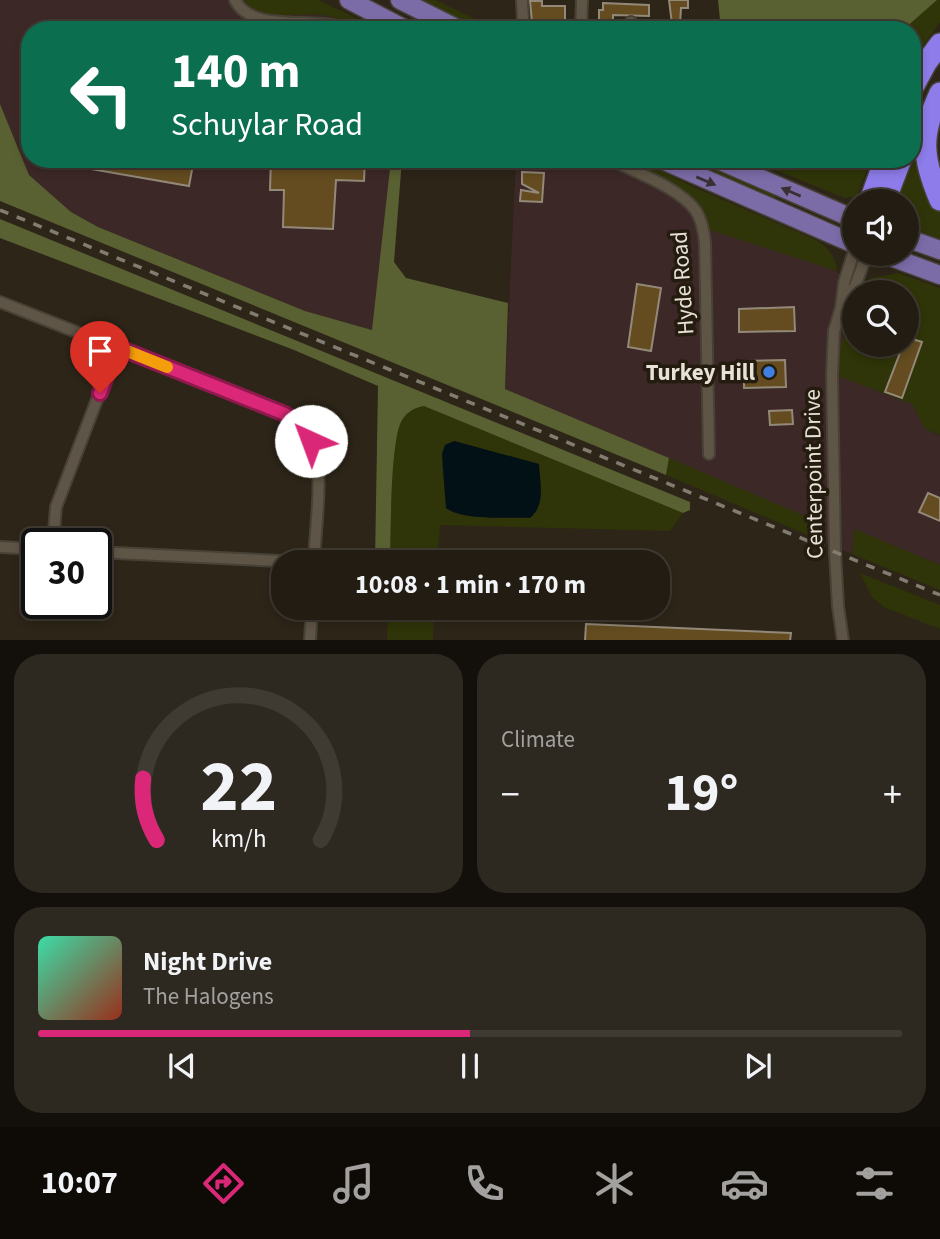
<!DOCTYPE html>
<meta charset="utf-8">
<style>
body{margin:0;font-family:"Source Sans 3",sans-serif;background:#2e2920;color:#f1f3f6;height:100vh;display:flex;flex-direction:column;font-size:26px;white-space:nowrap}
*{box-sizing:border-box;margin:0}
p{font-size:23px;color:#a2a19f}
.icon{flex:none;width:38px;height:38px;fill:none;stroke:currentColor;stroke-width:2;stroke-linecap:round;stroke-linejoin:round}
.map{position:relative;height:640px;overflow:hidden}
.details{display:flex;flex-direction:column;gap:14px;padding:14px;background:#130f0a;flex:1}
.details>*{flex:none}
.guide{position:absolute;left:21px;top:21px;width:900px;height:147px;border-radius:28px;box-shadow:0 4px 10px #0003,0 0 0 2px #3f3a32;background:#0b6e4f;color:#fff;overflow:hidden}
.fabs{position:absolute;left:842px;top:189px;display:grid;gap:14px}
.fabs a{display:grid;place-items:center;width:77px;height:77px;border-radius:50%;background:#221c12;box-shadow:0 4px 10px #0003,0 0 0 2px #3f3a32;font-size:35px}
.speed{position:absolute;left:21px;top:528px;display:flex;gap:14px;font-size:35px;font-weight:700;text-align:center}
.speed>*{display:grid;place-content:center;width:91px;height:91px;border-radius:50%;background:#221c12;box-shadow:0 4px 10px #0003,0 0 0 2px #3f3a32;line-height:1}
.speed .limit{border:4px solid #111;border-radius:10px;background:#fff;color:#111}
.pin{position:absolute;display:grid;place-items:center;width:60px;height:60px;color:#fff;margin:-72px -30px;border-radius:50% 50% 50% 0;rotate:-45deg;box-shadow:0 0 7px #0007}
.pin .icon{rotate:45deg}
.me{position:absolute;width:77px;margin:-38px;rotate:317deg;stroke-linejoin:round;filter:drop-shadow(0 0 5px #0008)}
.turn{display:flex;align-items:center;gap:24px;height:147px;padding:0 35px;font-size:32px}
.turn .icon{width:91px;height:91px;stroke-width:2.5}
.turn b{display:block;font-size:49px;line-height:60px}
.big{font-size:52px;font-weight:700;line-height:1.1}
.details .widget{flex:1;display:flex;flex-direction:column;justify-content:center;gap:10px;min-width:0;padding:0 24px;border-radius:28px;background:#2e2920}
.details .dial{align-items:center;gap:0}
.dial svg{height:182px;overflow:visible;fill:none;stroke:#3f3a32;stroke-width:7;stroke-linecap:round;text-anchor:middle}
.dial text{fill:#f1f3f6;stroke:none}
.song{display:flex;align-items:center;gap:21px}
.cover{width:84px;height:84px;border-radius:10px;background:linear-gradient(135deg,hsl(160 70% 55%),hsl(10 70% 35%))}
.played{height:7px;border-radius:4px;background:linear-gradient(90deg,#db2777 50%,#3f3a32 50%)}
.keys{display:flex;justify-content:space-around;direction:ltr}
.heat{display:flex;justify-content:space-between;align-items:center;font-size:38px;direction:ltr}
.details .tiles{flex:1;display:grid;gap:14px;grid-template-columns:1fr 1fr}
.widget:last-child{grid-column:span 2}
.trip{position:absolute;left:271px;top:550px;width:399px;height:70px;border-radius:28px;background:#221c12;box-shadow:0 4px 10px #0003,0 0 0 2px #3f3a32;font-weight:700;line-height:70px;text-align:center}
.tabs{display:flex;height:112px;justify-content:space-around;align-items:center;background:#0e0b07;color:#a2a19f}
.tabs .icon{width:49px;height:49px}
.tabs .active{color:#db2777}
.tabs b{font-size:32px;color:#f1f3f6}
.map>svg:first-child{display:block}
</style>
<div class="map">
<svg width="940" height="641" viewBox="0 0 940 641">
<rect width="100%" height="100%" fill="#2d2518"/>
<path fill="#3c2827" d="M 0,0 L 244,0 L 251,9 L 265,14 L 323,15 L 353,23 L 366,30 L 30,30 L 30,159 L 391,159 L 373,330 L 305,311 L 98,227 L 71,212 L 29,175 L 0,104 Z
M 516,159 L 620,159 L 682,191 L 693,198 L 704,214 L 867,285 L 864,292 L 854,292 L 854,311 L 844,332 L 838,376 L 912,404 L 925,429 L 940,436 L 940,565 L 854,529 L 852,554 L 822,541 L 824,524 L 505,389 Z"/>
<path fill="#2f3508" fill-rule="evenodd" d="M 244,0 L 319,0 L 380,30 C 359,30 342,17 322,15 C 302,13 280,18 261,12 C 252,10 250,7 244,0 Z
M 414,0 L 435,0 L 499,30 L 478,30 Z
M 937,0 L 940,0 L 940,22 L 912,61 L 912,30 L 903,30 Z
M 915,142 L 919,143 L 940,209 L 940,239 L 907,226 L 906,201 L 894,201 L 908,159 L 912,159 Z
M 620,159 L 637,159 L 693,187 L 814,239 C 828,248 835,254 837,271 L 710,230 L 704,214 L 693,198 Z
M 675,159 L 701,159 L 776,194 L 775,199 L 707,175 Z
M 748,159 L 871,159 L 857,196 L 845,198 Z
M 898,273 L 940,288 L 940,435 L 925,429 L 912,404 L 838,376 C 838,352 843,333 854,311 L 854,345 L 906,345 L 906,292 L 864,292 L 871,278 Z
M 424,406 L 683,513 L 670,531 L 440,525 L 437,562 L 390,562 C 391,534 390,439 402,420 C 408,411 414,408 424,406 ZM 454,441 L 539,464 L 530,518 C 509,517 463,521 446,508 L 442,463 Z
M 669,458 L 824,524 L 822,541 L 666,475 Z
M 854,529 L 940,565 L 940,590 L 852,554 Z
M 860,573 L 940,605 L 940,629 L 884,607 L 872,597 Z
M 388,607 L 434,607 L 433,640 L 387,640 Z"/>
<path fill="#596132" d="M 718,0 L 937,0 L 903,30 L 721,30 Z
M 0,104 L 29,175 L 71,212 L 98,227 L 305,311 L 372,330 L 391,159 L 402,159 L 394,262 L 406,278 L 508,303 L 505,389 L 669,458 L 666,475 L 0,201 Z
M 0,219 L 690,502 L 690,510 L 683,513 L 424,406 C 414,408 408,411 402,420 C 390,440 391,534 390,562 L 375,562 L 378,386 L 294,350 L 0,238 Z"/>
<path fill="#011116" d="M 454,441 L 539,464 C 540,483 546,505 530,518 C 509,517 463,521 446,508 L 442,454 L 445,445 Z"/>
<path fill="#644c20" stroke="#938979" stroke-width="2" d="M 669,0 L 688,0 L 688,8 L 681,8 L 680,24 L 672,24 Z
M 530,1 L 542,1 L 542,6 L 565,6 L 565,21 L 532,22 Z
M 603,3 L 649,5 L 649,16 L 613,15 L 613,30 L 599,30 L 599,10 L 603,10 Z
M 63,159 L 194,159 L 189,186 L 62,164 Z
M 271,159 L 365,159 L 364,181 L 336,180 L 333,229 L 283,227 L 284,190 L 270,190 Z
M 522,172 L 544,173 L 542,202 L 520,201 L 521,190 L 539,193 L 522,184 Z
M 637,284 L 661,288 L 651,351 L 628,347 Z
M 794,307 L 795,331 L 739,332 L 739,309 Z
M 906,337 L 922,342 L 902,398 L 885,392 L 903,345 L 906,345 Z
M 785,360 L 786,387 L 744,388 L 744,361 Z
M 792,410 L 793,424 L 770,425 L 769,411 Z
M 928,493 L 940,498 L 940,521 L 919,512 Z
M 586,624 L 791,633 L 790,641 L 585,641 Z"/>
<g fill="none" stroke-linecap="round" stroke-linejoin="round">
<defs>
<path id="minor" d="M 235,0 C 253,35 316,15 350,30
M 522,0 L 523,21 L 527,30
M 631,22 L 631,30
M 581,30 L 582,0
M 609,159 C 635,172 680,188 696,211 C 702,221 704,232 705,243 L 709,454
M 0,302 L 285,414 C 299,423 311,435 315,452 C 323,479 315,532 314,562
M 842,306 L 855,286 L 867,254
M 53,544 L 56,507 L 117,347
M 0,547 L 37,549
M 96,552 L 301,562
M 310,641 L 312,607
M 843,641 L 838,606 L 835,552 L 832,374 L 834,331 L 841,308 L 844,283 L 854,251"/>
<path id="primary" d="M 349,0 L 407,30
M 400,0 L 460,30
M 660,159 L 854,244
M 716,159 L 854,219
M 906,238 L 940,250
M 883,254 L 940,275"/>
<path id="motorway" d="M 912,89 L 926,63 L 940,44
M 940,93 C 920,135 922,158 940,200
M 870,201 L 885,159
M 885,201 L 901,159"/>
</defs>
<use href="#minor" stroke="#474136" stroke-width="14"/>
<use href="#primary" stroke="#474136" stroke-width="21"/>
<use href="#motorway" stroke="#474136" stroke-width="24"/>
<use href="#minor" stroke="#5f5546" stroke-width="10"/>
<use href="#primary" stroke="#7b6ca8" stroke-width="18"/>
<use href="#motorway" stroke="#8d7ce9" stroke-width="21"/>
<path stroke="#837c71" stroke-width="3.5" stroke-dasharray="9 9" stroke-linecap="butt" d="M 0,210 L 940,595"/>
</g>
<defs><path id="oneway-solid" d="M-6-.8H1V-3.2L6.5 0L1 3.2V.8H-6Z" transform="scale(1.75)"/></defs>
<g fill="#3a3034">
<use href="#oneway-solid" transform="translate(706 181) rotate(23)"/>
<use href="#oneway-solid" transform="translate(791 192) rotate(-157)"/>
</g>
<g fill="none" stroke-linecap="round" stroke-linejoin="round">
<defs>
<path id="route" d="M 100,393 L 117,347 L 285,414 L 296,421 L 311,441"/>
</defs>
<use href="#route" stroke="#8e194d" stroke-width="18"/>
<use href="#route" stroke="#db2777" stroke-width="12"/>
<path stroke="#f59e0b" stroke-width="12" d="M 117,347 L 167,367"/>
</g>
<circle fill="#3f7fe0" stroke="#241c0e" stroke-width="2.5" cx="769" cy="372" r="7"/>
<g text-anchor="middle" stroke-width="7" stroke-linejoin="round" paint-order="stroke">
<g font-size="23" fill="#e7e1d8" stroke="#241c0e">
<text transform="translate(682 283) rotate(-94)" y="8">Hyde Road</text>
<text transform="translate(813 474) rotate(-91)" y="8">Centerpoint Drive</text>
</g>
<g font-size="23" font-weight="bold" fill="#e7e1d8" stroke="#241c0e" text-anchor="end">
<text x="755" y="380">Turkey Hill</text>
</g>
</g>
</svg>
<div class="fabs">
<a><svg class="icon" aria-label="sound" viewBox="0 0 24 24"><path d="M4 9h4l5-4v14l-5-4H4zM17 9q2 3 0 6"/></svg></a>
<a><svg class="icon" aria-label="search" viewBox="0 0 24 24"><circle cx="10" cy="10" r="6"/><path d="M15 15l6 6"/></svg></a>
</div>
<div class="speed"><div class="limit">30</div></div>
<div class="pin" style="left:100px;top:393px;background:#d93025"><svg class="icon" aria-label="arrive" viewBox="0 0 24 24"><path d="M6 21V4h12l-3 4 3 4H6"/></svg></div>
<svg class="me" style="left:311px;top:441px" viewBox="-20 -20 40 40"><circle r="19" fill="#fff"/><path d="M0-13L10 11 0 6-10 11z" fill="#db2777"/></svg>
<div class="trip">10:08 · 1 min · 170 m</div>
<div class="guide">
<div class="turn"><svg class="icon" aria-label="left" viewBox="0 0 24 24"><path d="M17 20v-9H6M10 6l-5 5 5 5"/></svg><div><b>140 m</b>Schuylar Road</div></div>
</div>
</div>
<section class="details">
<div class="tiles">
<div class="widget dial"><svg viewBox="0 0 100 80">
<path d="M14 69A42 42 0 1 1 86 69"/>
<path d="M14 69A42 42 0 0 1 8 42" stroke="#db2777"/>
<text x="50" y="56" font-size="32" font-weight="700">22</text>
<text x="50" y="72" font-size="11">km/h</text>
</svg></div>
<div class="widget"><p>Climate</p>
<div class="heat"><a>−</a><b class="big">19°</b><a>+</a></div>
</div>
<div class="widget">
<div class="song"><i class="cover"></i><div><b>Night Drive</b><p>The Halogens</p></div></div>
<div class="played"></div>
<div class="keys"><svg class="icon" aria-label="previous" viewBox="0 0 24 24"><path d="M18 5L8 12l10 7zM5 5v14"/></svg><svg class="icon" aria-label="pause" viewBox="0 0 24 24"><path d="M8 5v14M16 5v14"/></svg><svg class="icon" aria-label="next" viewBox="0 0 24 24"><path d="M6 5l10 7-10 7zM19 5v14"/></svg></div>
</div>
</div>
</section>
<nav class="tabs">
<b>10:07</b>
<svg class="icon active" aria-label="directions" viewBox="0 0 24 24"><path d="M12 3l9 9-9 9-9-9zM9 14v-3h6M13 9l2 2-2 2"/></svg>
<svg class="icon" aria-label="music" viewBox="0 0 24 24"><path d="M9 18V5l10-2v13"/><circle cx="6" cy="18" r="3"/><circle cx="16" cy="16" r="3"/></svg>
<svg class="icon" aria-label="phone" viewBox="0 0 24 24"><path d="M5 4h4l2 5-3 2q2 4 5 5l2-3 5 2v4C11 20 4 13 5 4z"/></svg>
<svg class="icon" aria-label="climate" viewBox="0 0 24 24"><path d="M12 3v18M4 7l16 10M4 17L20 7"/></svg>
<svg class="icon" aria-label="car" viewBox="0 0 24 24"><path d="M5 17H2v-5l4-1 3-4h7l3 4 3 1v5h-3M9 17h6M6 11h13"/><circle cx="7" cy="17" r="2"/><circle cx="17" cy="17" r="2"/></svg>
<svg class="icon" aria-label="filters" viewBox="0 0 24 24"><path d="M4 7h16M4 17h16"/><circle cx="9" cy="7" r="2"/><circle cx="15" cy="17" r="2"/></svg>
</nav>
